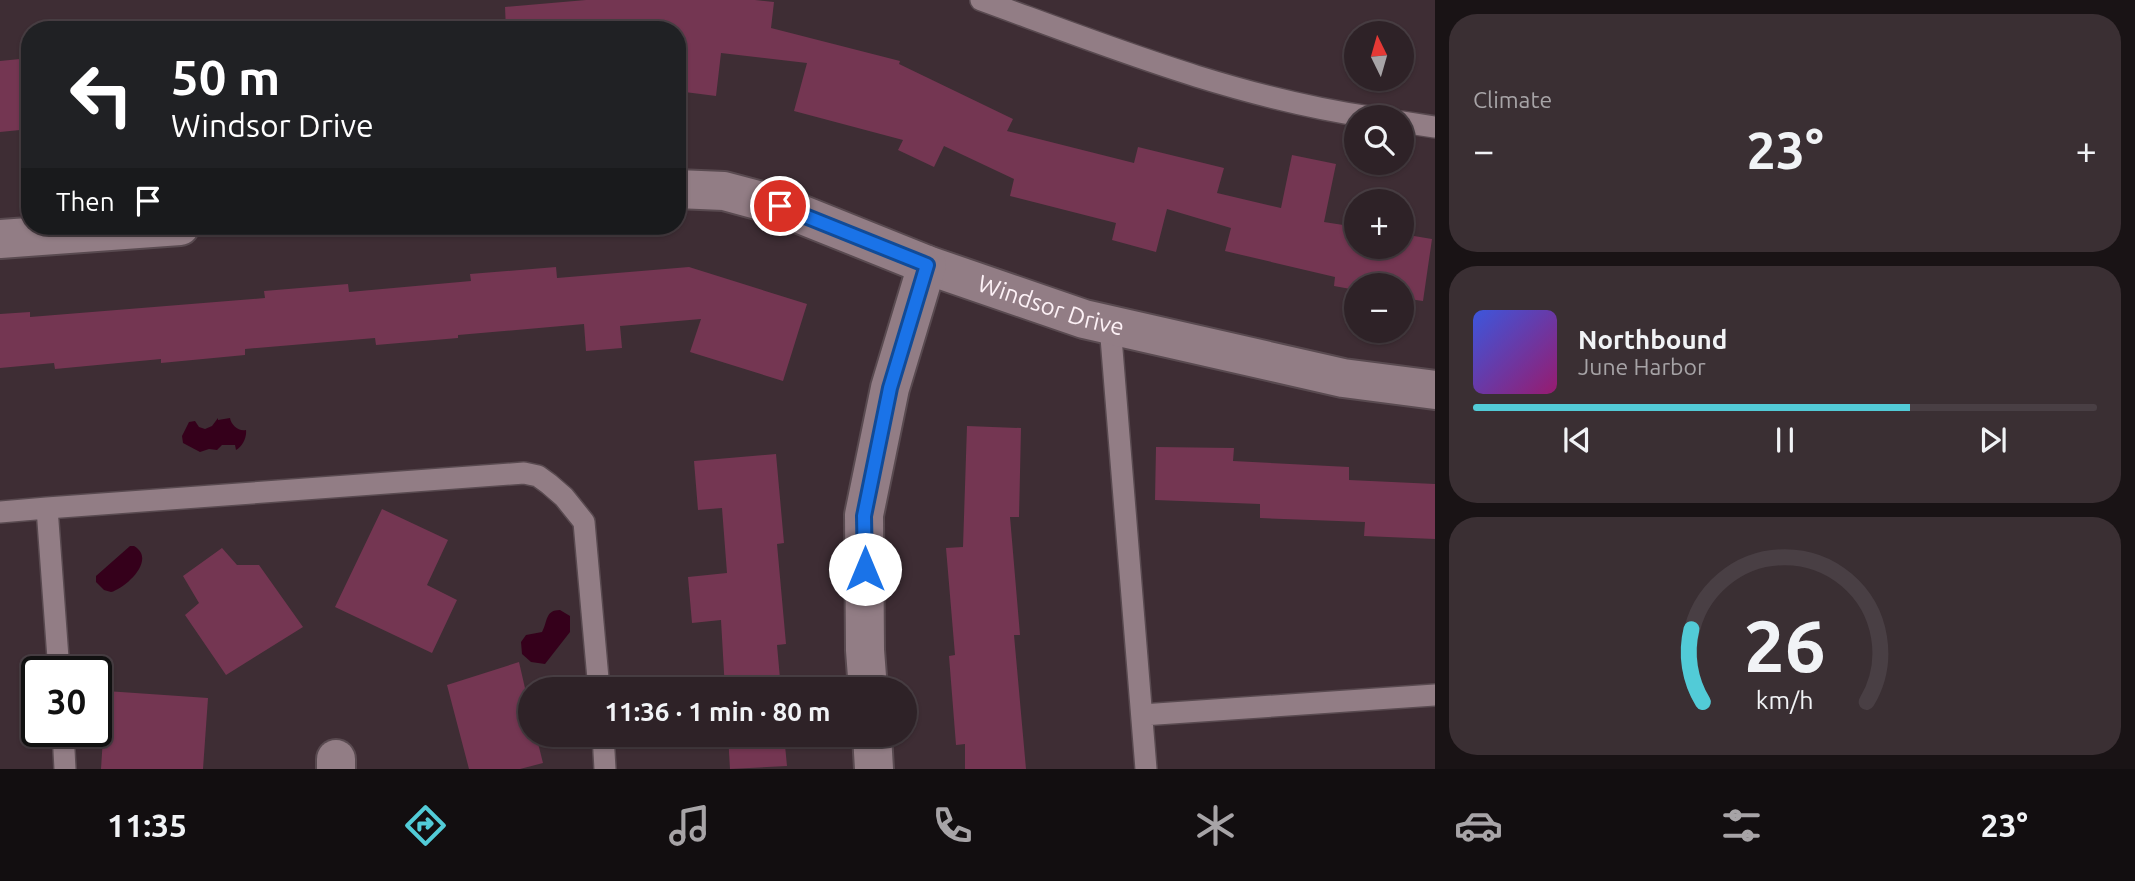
<!DOCTYPE html>
<meta charset="utf-8">
<style>
body{margin:0;font-family:Ubuntu,sans-serif;background:#3a2f33;color:#f1f3f6;height:100vh;display:flex;flex-direction:column;font-size:26px;white-space:nowrap}
*{box-sizing:border-box;margin:0}
p{font-size:23px;color:#a7a4a7}
.icon{flex:none;width:38px;height:38px;fill:none;stroke:currentColor;stroke-width:2;stroke-linecap:round;stroke-linejoin:round}
.map{position:relative;flex:1;overflow:hidden}
.panel{display:flex;flex-direction:column;gap:14px;padding:14px;background:#191315;width:700px}
.panel>*{flex:none}
.banner{position:absolute;left:21px;top:21px;width:665px;height:214px;border-radius:28px;box-shadow:0 2px 5px #0004,0 0 0 2px #493f44;background:#202124;color:#fff;overflow:hidden}
.needle{width:46px;rotate:355deg}
.controls{position:absolute;left:1344px;top:21px;display:grid;gap:14px}
.controls a{display:grid;place-items:center;width:70px;height:70px;border-radius:50%;background:#2e2227;box-shadow:0 2px 5px #0004,0 0 0 2px #493f44;font-size:35px}
.speed{position:absolute;left:21px;top:656px;display:flex;gap:14px;font-size:35px;font-weight:700;text-align:center}
.speed>*{display:grid;place-content:center;width:91px;height:91px;border-radius:50%;background:#2e2227;box-shadow:0 2px 5px #0004,0 0 0 2px #493f44;line-height:1}
.speed .limit{border:4px solid #111;border-radius:10px;background:#fff;color:#111}
.pin{position:absolute;display:grid;place-items:center;width:60px;height:60px;color:#fff;margin:-30px;border:4px solid #fff;border-radius:50%;box-shadow:0 2px 7px #0007}
.me{position:absolute;width:77px;margin:-38px;rotate:0deg;stroke-linejoin:round;filter:drop-shadow(0 0 5px #0008)}
.turn{display:flex;align-items:center;gap:24px;height:147px;padding:0 35px;font-size:32px}
.turn .icon{width:91px;height:91px;stroke-width:2.5}
.turn b{display:block;font-size:49px;line-height:60px}
.then{display:flex;align-items:center;height:66px;padding:0 35px;background:#0003;gap:14px;font-size:26px}
.big{font-size:52px;font-weight:700;line-height:1.1}
.panel .card{flex:1;display:flex;flex-direction:column;justify-content:center;gap:10px;min-width:0;padding:0 24px;border-radius:28px;background:#3a2f33}
.panel .dial{align-items:center;gap:0}
.dial svg{height:182px;overflow:visible;fill:none;stroke:#493f44;stroke-width:7;stroke-linecap:round;text-anchor:middle}
.dial text{fill:#f1f3f6;stroke:none}
.song{display:flex;align-items:center;gap:21px}
.cover{width:84px;height:84px;border-radius:10px;background:linear-gradient(135deg,hsl(230 70% 55%),hsl(320 70% 35%))}
.played{height:7px;border-radius:4px;background:linear-gradient(90deg,#52cbd7 70%,#493f44 70%)}
.keys{display:flex;justify-content:space-around;direction:ltr}
.heat{display:flex;justify-content:space-between;align-items:center;font-size:38px;direction:ltr}
.trip{position:absolute;left:518px;top:677px;width:399px;height:70px;border-radius:35px;background:#2e2227;box-shadow:0 2px 5px #0004,0 0 0 2px #493f44;font-weight:700;line-height:70px;text-align:center}
.menu{display:flex;height:112px;justify-content:space-around;align-items:center;background:#120e10;color:#a7a4a7}
.menu .icon{width:49px;height:49px}
.menu .active{color:#52cbd7}
.menu b{font-size:32px;color:#f1f3f6}
main{display:flex;flex:1;min-height:0}
.map>svg:first-child{display:block}
</style>
<main>
<div class="map">
<svg width="1435" height="769" viewBox="0 0 1435 769">
<rect width="100%" height="100%" fill="#3e2d34"/>
<path fill="#35001b" d="M 218,418 L 218,420 L 230,418 C 231,425 239,432 246,430 C 247,438 242,447 236,450 L 235,445 L 222,445 L 217,450 L 209,449 L 200,452 L 183,443 L 182,436 L 189,422 L 195,421 L 199,427 L 205,429 L 212,426 Z
M 130,546 L 134,546 C 157,559 126,588 111,592 L 104,590 L 96,582 L 96,576 Z
M 560,610 L 570,616 L 570,632 L 545,664 L 531,662 L 522,654 L 521,642 L 526,635 L 542,632 C 548,621 545,610 560,610 Z"/>
<path fill="#743652" d="M 586,0 L 755,0 L 774,2 L 771,28 L 900,61 L 899,64 L 1013,119 L 1007,131 L 1134,163 L 1138,147 L 1224,168 L 1217,193 L 1281,208 L 1292,155 L 1336,164 L 1324,222 L 1356,227 L 1356,247 L 1402,247 L 1402,234 L 1432,239 L 1423,301 L 1402,298 L 1402,285 L 1356,285 L 1356,290 L 1334,286 L 1335,277 L 1225,251 L 1231,228 L 1167,209 L 1156,252 L 1112,240 L 1116,223 L 1010,196 L 1014,179 L 944,146 L 934,167 L 898,150 L 903,140 L 794,111 L 807,63 L 721,53 L 716,96 L 677,91 L 677,65 L 681,30 L 506,30 L 505,7 Z
M 30,58 L 30,129 L 0,132 L 0,61 Z
M 556,267 L 557,278 L 689,267 L 807,304 L 783,381 L 690,352 L 701,319 L 620,326 L 622,348 L 586,351 L 584,324 L 458,335 L 458,338 L 376,345 L 375,338 L 245,349 L 245,355 L 161,363 L 161,359 L 55,369 L 54,363 L 0,368 L 0,314 L 30,312 L 30,317 L 265,298 L 264,291 L 348,284 L 349,292 L 471,281 L 470,274 Z
M 967,426 L 1021,428 L 1019,517 L 1010,517 L 1020,635 L 1014,635 L 1026,769 L 965,769 L 965,744 L 956,745 L 949,656 L 955,655 L 946,548 L 963,547 Z
M 1156,447 L 1234,448 L 1233,461 L 1349,467 L 1349,480 L 1435,484 L 1435,539 L 1364,536 L 1365,522 L 1260,518 L 1260,504 L 1155,500 Z
M 776,454 L 784,543 L 777,544 L 786,644 L 777,645 L 781,690 L 725,690 L 721,620 L 692,623 L 688,577 L 727,573 L 722,508 L 698,510 L 694,461 Z
M 382,509 L 448,540 L 427,585 L 457,600 L 432,653 L 335,607 Z
M 222,548 L 237,565 L 259,565 L 303,627 L 226,675 L 185,615 L 199,603 L 183,576 Z
M 519,662 L 530,710 L 530,735 L 536,735 L 543,763 L 520,769 L 469,769 L 447,685 Z
M 106,691 L 208,698 L 203,769 L 101,769 Z
M 728,735 L 784,735 L 787,766 L 730,769 Z"/>
<g fill="none" stroke-linecap="round" stroke-linejoin="round">
<defs>
<path id="service" d="M 981,0 C 1110,47 1234,97 1370,117
M 1402,122 L 1435,127
M 1110,325 L 1146,769
M 47,508 L 524,473 L 538,476 L 549,484 L 564,497 L 584,522 L 599,690
M 0,512 L 47,508 L 59,672
M 1142,715 L 1435,695
M 63,732 L 65,769
M 603,735 L 605,769"/>
<g id="minor">
<path id="s1" d="M 677,189 L 724,191 L 780,206 L 927,265 L 1084,319 L 1343,378 L 1435,390"/>
<path d="M 0,239 L 180,226"/>
<path d="M 868,690 L 865,650 L 864,515 L 890,388 L 927,265"/>
<path d="M 872,735 L 874,769"/>
<path d="M 336,759 L 336,769"/>
</g>
</defs>
<use href="#service" stroke="#594a50" stroke-width="24"/>
<use href="#minor" stroke="#594a50" stroke-width="42"/>
<use href="#service" stroke="#927d85" stroke-width="21"/>
<use href="#minor" stroke="#927d85" stroke-width="38"/>
</g>
<g fill="none" stroke-linecap="round" stroke-linejoin="round">
<defs>
<path id="route" d="M 780,206 L 927,265 L 890,388 L 864,516 L 865,569"/>
</defs>
<use href="#route" stroke="#114b97" stroke-width="18"/>
<use href="#route" stroke="#1a73e8" stroke-width="12"/>
</g>
<g text-anchor="middle" stroke-width="6" stroke-linejoin="round" paint-order="stroke">
<g font-size="24" fill="#fdf1f6" stroke="#20181b">
<text dy="8" stroke="none"><textPath href="#s1" startOffset="394">Windsor Drive</textPath></text>
</g>
</g>
</svg>
<div class="controls">
<a><svg class="needle" viewBox="-14 -14 28 28"><path d="M0-13l5 13h-10z" fill="#e53935"/><path d="M0 13l5-13h-10z" fill="#a7a4a7"/></svg></a>
<a><svg class="icon" aria-label="search" viewBox="0 0 24 24"><circle cx="10" cy="10" r="6"/><path d="M15 15l6 6"/></svg></a>
<a>+</a>
<a>−</a>
</div>
<div class="speed"><div class="limit">30</div></div>
<div class="pin" style="left:780px;top:206px;background:#d93025"><svg class="icon" aria-label="arrive" viewBox="0 0 24 24"><path d="M6 21V4h12l-3 4 3 4H6"/></svg></div>
<svg class="me" style="left:865px;top:569px" viewBox="-20 -20 40 40"><circle r="19" fill="#fff"/><path d="M0-13L10 11 0 6-10 11z" fill="#1a73e8"/></svg>
<div class="trip">11:36 · 1 min · 80 m</div>
<div class="banner">
<div class="turn"><svg class="icon" aria-label="left" viewBox="0 0 24 24"><path d="M17 20v-9H6M10 6l-5 5 5 5"/></svg><div><b>50 m</b>Windsor Drive</div></div>
<div class="then">Then<svg class="icon" aria-label="arrive" viewBox="0 0 24 24"><path d="M6 21V4h12l-3 4 3 4H6"/></svg></div>
</div>
</div>
<section class="panel">
<div class="card"><p>Climate</p>
<div class="heat"><a>−</a><b class="big">23°</b><a>+</a></div>
</div>
<div class="card">
<div class="song"><i class="cover"></i><div><b>Northbound</b><p>June Harbor</p></div></div>
<div class="played"></div>
<div class="keys"><svg class="icon" aria-label="previous" viewBox="0 0 24 24"><path d="M18 5L8 12l10 7zM5 5v14"/></svg><svg class="icon" aria-label="pause" viewBox="0 0 24 24"><path d="M8 5v14M16 5v14"/></svg><svg class="icon" aria-label="next" viewBox="0 0 24 24"><path d="M6 5l10 7-10 7zM19 5v14"/></svg></div>
</div>
<div class="card dial"><svg viewBox="0 0 100 80">
<path d="M14 69A42 42 0 1 1 86 69"/>
<path d="M14 69A42 42 0 0 1 9 37" stroke="#52cbd7"/>
<text x="50" y="56" font-size="32" font-weight="700">26</text>
<text x="50" y="72" font-size="11">km/h</text>
</svg></div>
</section>
</main>
<nav class="menu">
<b>11:35</b>
<svg class="icon active" aria-label="directions" viewBox="0 0 24 24"><path d="M12 3l9 9-9 9-9-9zM9 14v-3h6M13 9l2 2-2 2"/></svg>
<svg class="icon" aria-label="music" viewBox="0 0 24 24"><path d="M9 18V5l10-2v13"/><circle cx="6" cy="18" r="3"/><circle cx="16" cy="16" r="3"/></svg>
<svg class="icon" aria-label="phone" viewBox="0 0 24 24"><path d="M5 4h4l2 5-3 2q2 4 5 5l2-3 5 2v4C11 20 4 13 5 4z"/></svg>
<svg class="icon" aria-label="climate" viewBox="0 0 24 24"><path d="M12 3v18M4 7l16 10M4 17L20 7"/></svg>
<svg class="icon" aria-label="car" viewBox="0 0 24 24"><path d="M5 17H2v-5l4-1 3-4h7l3 4 3 1v5h-3M9 17h6M6 11h13"/><circle cx="7" cy="17" r="2"/><circle cx="17" cy="17" r="2"/></svg>
<svg class="icon" aria-label="filters" viewBox="0 0 24 24"><path d="M4 7h16M4 17h16"/><circle cx="9" cy="7" r="2"/><circle cx="15" cy="17" r="2"/></svg>
<b>23°</b>
</nav>
